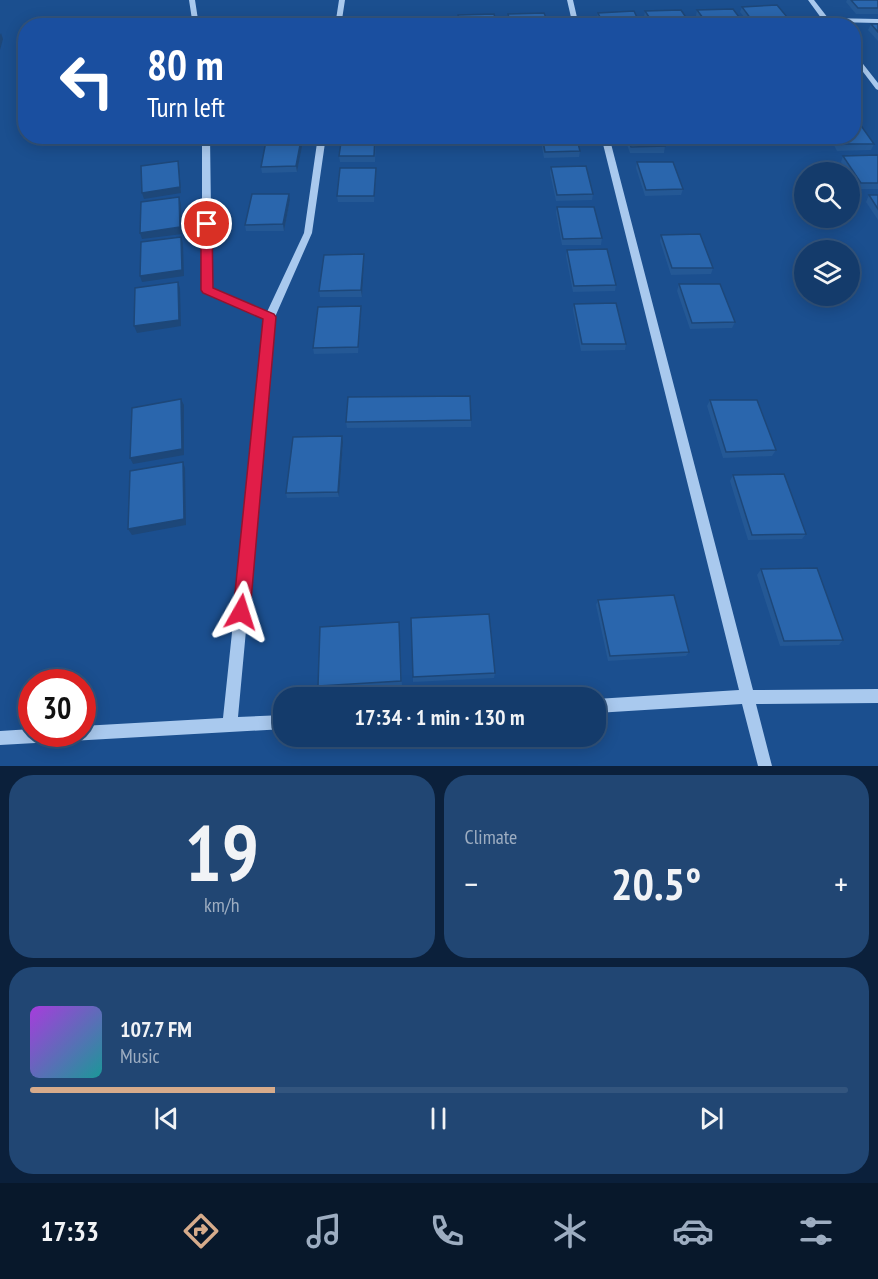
<!DOCTYPE html>
<meta charset="utf-8">
<style>
body{margin:0;font-family:"PT Sans Narrow",sans-serif;background:#214673;color:#f1f3f6;height:100vh;display:flex;flex-direction:column;font-size:22px;white-space:nowrap}
*{box-sizing:border-box;margin:0}
p{font-size:20px;color:#9dadc1}
.icon{flex:none;width:33px;height:33px;fill:none;stroke:currentColor;stroke-width:2;stroke-linecap:round;stroke-linejoin:round}
.map{position:relative;height:766px;overflow:hidden}
.panel{display:flex;flex-direction:column;gap:9px;padding:9px;background:#0b203b;flex:1}
.panel>*{flex:none}
.banner{position:absolute;left:18px;top:18px;width:843px;height:126px;border-radius:24px;box-shadow:0 3px 15px #0003,0 0 0 2px #33557e;background:#1a4fa0;color:#fff;overflow:hidden}
.controls{position:absolute;left:794px;top:162px;display:grid;gap:12px}
.controls a{display:grid;place-items:center;width:66px;height:66px;border-radius:50%;background:#143b6b;box-shadow:0 3px 15px #0003,0 0 0 2px #33557e;font-size:30px}
.speed{position:absolute;left:18px;top:669px;display:flex;gap:12px;font-size:30px;font-weight:700;text-align:center}
.speed>*{display:grid;place-content:center;width:78px;height:78px;border-radius:50%;background:#143b6b;box-shadow:0 3px 15px #0003,0 0 0 2px #33557e;line-height:1}
.speed .limit{border:9px solid #d22;background:#fff;color:#111}
.pin{position:absolute;display:grid;place-items:center;width:51px;height:51px;color:#fff;margin:-26px;border:3px solid #fff;border-radius:50%;box-shadow:0 2px 6px #0007}
.me{position:absolute;width:66px;margin:-33px;rotate:6deg;stroke-linejoin:round;filter:drop-shadow(0 0 4px #0008)}
.turn{display:flex;align-items:center;gap:21px;height:126px;padding:0 30px;font-size:27px}
.turn .icon{width:78px;height:78px;stroke-width:2.5}
.turn b{display:block;font-size:42px;line-height:51px}
.big{font-size:45px;font-weight:700;line-height:1.1}
.panel .tile{flex:1;display:flex;flex-direction:column;justify-content:center;gap:9px;min-width:0;padding:0 21px;border-radius:24px;background:#214673}
.panel .dial{align-items:center;gap:0}
.dial b{font-size:78px;line-height:1}
.song{display:flex;align-items:center;gap:18px}
.cover{width:72px;height:72px;border-radius:9px;background:linear-gradient(135deg,hsl(280 70% 55%),hsl(180 70% 35%))}
.played{height:6px;border-radius:3px;background:linear-gradient(90deg,#d6ab8b 30%,#33557e 30%)}
.keys{display:flex;justify-content:space-around;direction:ltr}
.heat{display:flex;justify-content:space-between;align-items:center;font-size:33px;direction:ltr}
.panel .tiles{flex:1;display:grid;gap:9px;grid-template-columns:1fr 1fr}
.tile:last-child{grid-column:span 2}
.trip{position:absolute;left:273px;top:687px;width:333px;height:60px;border-radius:24px;background:#143b6b;box-shadow:0 3px 15px #0003,0 0 0 2px #33557e;font-weight:700;line-height:60px;text-align:center}
.tab-bar{display:flex;height:96px;justify-content:space-around;align-items:center;background:#08182b;color:#9dadc1}
.tab-bar .icon{width:42px;height:42px}
.tab-bar .current{color:#d6ab8b}
.tab-bar b{font-size:27px;color:#f1f3f6}
.map>svg:first-child{display:block}
</style>
<div class="map">
<svg width="878" height="766" viewBox="0 0 878 766">
<rect width="100%" height="100%" fill="#1b4f8f"/>
<g fill="none" stroke-linecap="round" stroke-linejoin="round">
<path fill="#a9c9ee" fill-rule="evenodd" d="M 189,0 L 195,0 L 199,26 L 193,26 Z
M 339,0 L 345,0 L 341,26 L 335,26 Z
M 567,0 L 573,0 L 579,26 L 573,26 Z
M 808,0 L 814,0 L 828,18 L 878,19 L 878,23 L 831,22 L 833,26 L 827,26 Z
M 854,54 L 856,55 L 878,83 L 878,90 L 876,89 L 854,60 Z
M 202,136 L 210,136 L 212,288 L 267,312 L 304,233 L 318,136 L 326,136 L 312,233 L 275,317 L 238,717 L 284,715 L 284,729 L 0,745 L 0,731 L 32,729 L 32,734 L 82,734 L 82,726 L 223,718 L 265,319 L 204,292 L 202,290 Z
M 601,136 L 609,136 L 753,690 L 878,689 L 878,703 L 756,704 L 772,766 L 758,766 L 742,704 L 596,713 L 596,699 L 739,690 Z"/>
</g>
<path fill="#245895" d="M 847,0 L 878,0 L 878,14 L 856,14 L 846,2 Z
M 742,7 L 787,17 L 785,23 L 750,24 L 740,12 Z
M 697,10 L 742,21 L 741,26 L 702,26 L 696,16 Z
M 645,11 L 689,22 L 688,26 L 650,26 L 644,17 Z
M 598,13 L 640,24 L 640,26 L 600,26 L 597,18 Z
M 508,14 L 548,26 L 509,26 L 507,20 Z
M 871,24 L 878,24 L 878,41 L 868,30 Z
M 342,136 L 376,136 L 375,162 L 340,162 L 339,156 Z
M 540,136 L 576,136 L 580,151 L 579,157 L 544,158 Z
M 624,136 L 662,136 L 665,146 L 664,153 L 630,153 Z
M 829,136 L 854,136 L 874,144 L 871,150 L 837,151 Z
M 301,140 L 302,147 L 297,172 L 262,173 L 261,167 Z
M 878,155 L 878,189 L 858,189 L 849,175 L 849,172 L 847,172 L 841,162 L 843,156 Z
M 637,162 L 683,189 L 681,195 L 645,196 L 636,168 Z
M 551,167 L 593,194 L 592,200 L 556,201 L 550,173 Z
M 376,168 L 374,202 L 338,202 L 337,196 Z
M 869,195 L 878,195 L 878,220 L 866,202 Z
M 290,200 L 284,231 L 246,231 L 245,225 Z
M 557,207 L 602,238 L 601,245 L 562,245 L 556,213 Z
M 661,235 L 713,268 L 711,274 L 671,275 L 660,241 Z
M 567,250 L 616,285 L 615,291 L 573,292 L 566,256 Z
M 364,261 L 362,297 L 320,297 L 319,291 Z
M 679,284 L 735,322 L 732,328 L 690,329 L 677,291 Z
M 574,304 L 626,344 L 625,350 L 581,351 L 573,310 Z
M 361,306 L 361,312 L 358,353 L 314,354 L 313,348 Z
M 710,400 L 776,450 L 772,456 L 723,458 L 707,406 Z
M 471,420 L 471,427 L 347,428 L 346,422 Z
M 342,436 L 343,442 L 339,497 L 287,498 L 286,493 Z
M 733,475 L 806,534 L 802,539 L 748,540 L 730,481 Z
M 761,569 L 843,640 L 839,645 L 780,646 L 757,575 Z
M 598,600 L 689,652 L 686,656 L 608,661 L 596,605 Z
M 411,618 L 495,673 L 494,678 L 413,682 Z
M 399,622 L 402,686 L 319,691 L 318,686 Z"/>
<path fill="#1d4779" d="M 1,33 L 3,39 L 0,50 L 0,35 Z
M 301,140 L 302,147 L 297,172 L 296,166 Z
M 178,161 L 179,167 L 181,193 L 144,199 L 142,193 Z
M 289,194 L 290,200 L 284,231 L 283,224 Z
M 179,197 L 181,204 L 182,234 L 142,239 L 140,233 Z
M 181,237 L 183,243 L 184,276 L 142,282 L 140,276 Z
M 364,254 L 364,261 L 362,297 L 361,290 Z
M 178,282 L 180,288 L 181,326 L 137,333 L 134,326 Z
M 181,399 L 184,405 L 184,455 L 133,464 L 130,458 Z
M 342,436 L 343,442 L 339,497 L 338,492 Z
M 183,462 L 185,468 L 186,525 L 132,535 L 128,529 Z"/>
<path fill="#2a66ad" stroke="#1d4779" stroke-width="1.5" d="M 851,0 L 878,0 L 878,8 L 858,8 Z
M 777,5 L 787,17 L 751,19 L 742,7 Z
M 733,9 L 742,21 L 706,22 L 697,10 Z
M 681,10 L 689,22 L 653,23 L 645,11 Z
M 634,11 L 640,24 L 604,25 L 598,13 Z
M 544,13 L 549,25 L 511,26 L 508,14 Z
M 494,14 L 497,26 L 460,26 L 458,15 Z
M 451,17 L 453,26 L 415,26 L 414,18 Z
M 400,19 L 401,26 L 363,26 L 363,20 Z
M 172,20 L 172,26 L 143,26 L 143,24 Z
M 282,23 L 310,23 L 309,26 L 281,26 Z
M 871,24 L 878,24 L 878,32 Z
M 854,120 L 857,120 L 874,144 L 840,144 L 835,136 L 854,136 Z
M 342,136 L 375,136 L 374,156 L 339,156 Z
M 542,136 L 576,136 L 580,151 L 545,152 Z
M 627,136 L 662,136 L 665,146 L 631,147 Z
M 301,140 L 296,166 L 261,167 L 266,141 Z
M 878,155 L 878,183 L 861,183 L 843,156 Z
M 178,161 L 180,187 L 142,193 L 141,166 Z
M 637,162 L 673,162 L 683,189 L 646,190 Z
M 586,166 L 593,194 L 557,195 L 551,167 Z
M 340,168 L 376,168 L 374,196 L 337,196 Z
M 252,194 L 289,194 L 283,224 L 245,225 Z
M 869,195 L 878,195 L 878,209 Z
M 179,197 L 180,227 L 140,233 L 141,202 Z
M 557,207 L 594,207 L 602,238 L 563,239 Z
M 700,234 L 713,268 L 672,268 L 661,235 Z
M 181,237 L 182,270 L 140,276 L 141,242 Z
M 607,249 L 616,285 L 574,286 L 567,250 Z
M 364,254 L 361,290 L 319,291 L 324,255 Z
M 178,282 L 179,320 L 134,326 L 135,288 Z
M 679,284 L 720,284 L 735,322 L 692,323 Z
M 616,303 L 626,344 L 582,344 L 574,304 Z
M 361,306 L 358,347 L 313,348 L 318,307 Z
M 470,396 L 471,420 L 346,422 L 348,397 Z
M 181,399 L 182,449 L 130,458 L 132,408 Z
M 710,400 L 757,400 L 776,450 L 726,452 Z
M 342,436 L 338,492 L 286,493 L 293,437 Z
M 183,462 L 184,519 L 128,529 L 130,471 Z
M 784,474 L 806,534 L 752,535 L 733,475 Z
M 817,568 L 843,640 L 784,641 L 761,569 Z
M 674,595 L 689,652 L 610,656 L 598,600 Z
M 489,614 L 495,673 L 413,677 L 411,618 Z
M 399,622 L 401,681 L 318,686 L 320,627 Z"/>
<path fill="#e11d48" stroke="#92132f" stroke-width="1.5" d="M 207,221 L 212,224 L 213,288 L 274,314 L 276,317 L 250,612 L 247,618 L 241,620 L 235,618 L 233,612 L 263,319 L 203,293 L 201,290 L 201,224 Z"/>
</svg>
<div class="controls">
<a><svg class="icon" aria-label="search" viewBox="0 0 24 24"><circle cx="10" cy="10" r="6"/><path d="M15 15l6 6"/></svg></a>
<a><svg class="icon" aria-label="layers" viewBox="0 0 24 24"><path d="M12 4l9 5-9 5-9-5zM3 14l9 5 9-5"/></svg></a>
</div>
<div class="speed"><div class="limit">30</div></div>
<div class="pin" style="left:207px;top:224px;background:#d93025"><svg class="icon" aria-label="arrive" viewBox="0 0 24 24"><path d="M6 21V4h12l-3 4 3 4H6"/></svg></div>
<svg class="me" style="left:241px;top:612px" viewBox="-20 -20 40 40"><path d="M0-17L14 15 0 8-14 15z" fill="#e11d48" stroke="#fff" stroke-width="4"/></svg>
<div class="trip">17:34 · 1 min · 130 m</div>
<div class="banner">
<div class="turn"><svg class="icon" aria-label="left" viewBox="0 0 24 24"><path d="M17 20v-9H6M10 6l-5 5 5 5"/></svg><div><b>80 m</b>Turn left</div></div>
</div>
</div>
<section class="panel">
<div class="tiles">
<div class="tile dial"><b>19</b><p>km/h</p></div>
<div class="tile"><p>Climate</p>
<div class="heat"><a>−</a><b class="big">20.5°</b><a>+</a></div>
</div>
<div class="tile">
<div class="song"><i class="cover"></i><div><b>107.7 FM</b><p>Music</p></div></div>
<div class="played"></div>
<div class="keys"><svg class="icon" aria-label="previous" viewBox="0 0 24 24"><path d="M18 5L8 12l10 7zM5 5v14"/></svg><svg class="icon" aria-label="pause" viewBox="0 0 24 24"><path d="M8 5v14M16 5v14"/></svg><svg class="icon" aria-label="next" viewBox="0 0 24 24"><path d="M6 5l10 7-10 7zM19 5v14"/></svg></div>
</div>
</div>
</section>
<nav class="tab-bar">
<b>17:33</b>
<svg class="icon current" aria-label="directions" viewBox="0 0 24 24"><path d="M12 3l9 9-9 9-9-9zM9 14v-3h6M13 9l2 2-2 2"/></svg>
<svg class="icon" aria-label="music" viewBox="0 0 24 24"><path d="M9 18V5l10-2v13"/><circle cx="6" cy="18" r="3"/><circle cx="16" cy="16" r="3"/></svg>
<svg class="icon" aria-label="phone" viewBox="0 0 24 24"><path d="M5 4h4l2 5-3 2q2 4 5 5l2-3 5 2v4C11 20 4 13 5 4z"/></svg>
<svg class="icon" aria-label="climate" viewBox="0 0 24 24"><path d="M12 3v18M4 7l16 10M4 17L20 7"/></svg>
<svg class="icon" aria-label="car" viewBox="0 0 24 24"><path d="M5 17H2v-5l4-1 3-4h7l3 4 3 1v5h-3M9 17h6M6 11h13"/><circle cx="7" cy="17" r="2"/><circle cx="17" cy="17" r="2"/></svg>
<svg class="icon" aria-label="filters" viewBox="0 0 24 24"><path d="M4 7h16M4 17h16"/><circle cx="9" cy="7" r="2"/><circle cx="15" cy="17" r="2"/></svg>
</nav>
